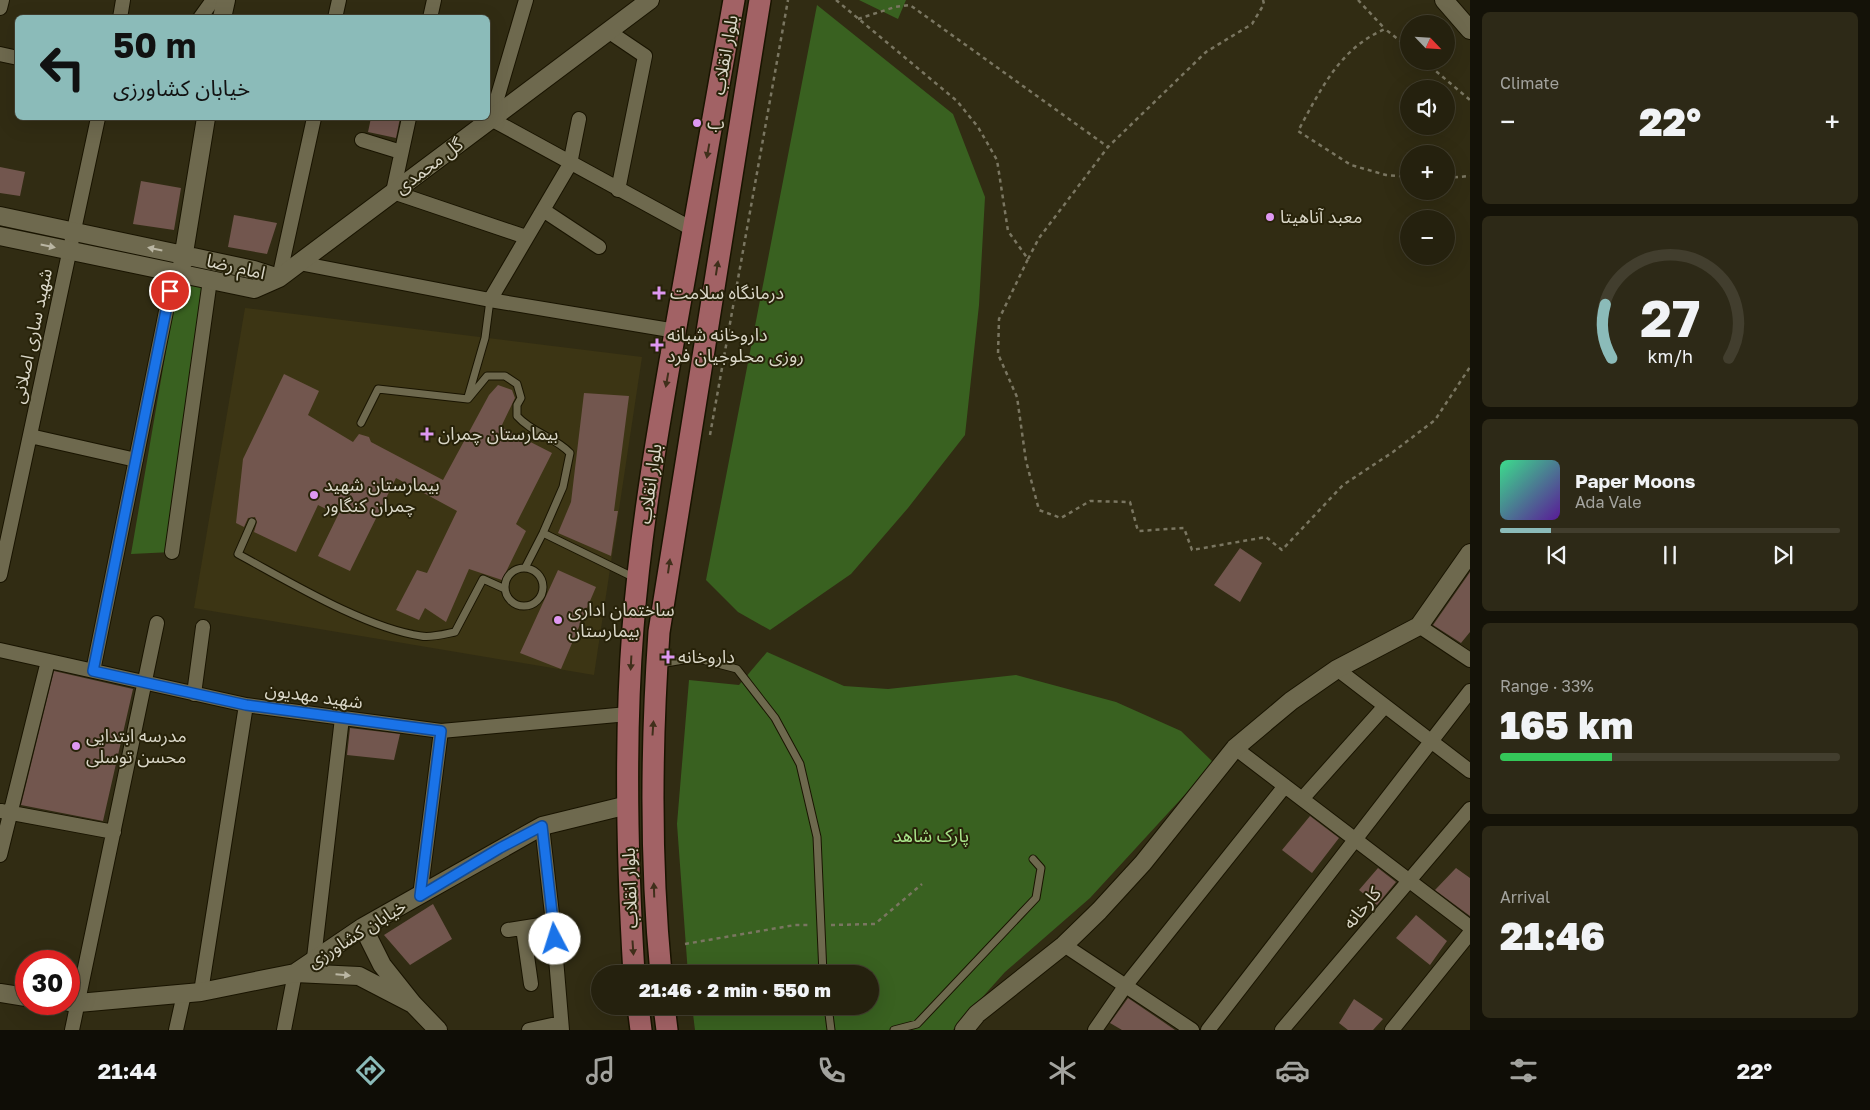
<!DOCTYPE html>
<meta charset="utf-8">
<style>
body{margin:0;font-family:"Golos Text","Noto Sans Arabic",sans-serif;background:#2d2917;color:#f1f3f6;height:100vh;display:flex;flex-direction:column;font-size:19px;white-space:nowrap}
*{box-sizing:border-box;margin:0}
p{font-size:16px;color:#a3a39e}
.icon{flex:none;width:28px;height:28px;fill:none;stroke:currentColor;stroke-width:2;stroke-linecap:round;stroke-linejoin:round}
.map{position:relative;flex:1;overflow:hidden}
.sheet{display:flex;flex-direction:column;gap:12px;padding:12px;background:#141208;width:400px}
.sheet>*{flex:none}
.banner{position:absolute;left:15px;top:15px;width:475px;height:105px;border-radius:8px;box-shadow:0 5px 20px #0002,0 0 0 1px #423e2e;background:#8bbbb9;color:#111;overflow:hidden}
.needle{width:32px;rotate:115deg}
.controls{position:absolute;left:1400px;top:15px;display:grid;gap:10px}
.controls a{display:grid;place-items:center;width:55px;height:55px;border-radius:50%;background:#25210e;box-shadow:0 5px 20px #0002,0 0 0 1px #423e2e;font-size:25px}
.speed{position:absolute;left:15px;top:950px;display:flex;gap:10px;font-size:25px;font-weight:700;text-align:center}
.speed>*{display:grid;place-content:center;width:65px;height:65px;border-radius:50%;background:#25210e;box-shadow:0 5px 20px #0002,0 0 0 1px #423e2e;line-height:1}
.speed .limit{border:8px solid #d22;background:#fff;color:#111}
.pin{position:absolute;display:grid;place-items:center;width:42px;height:42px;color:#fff;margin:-21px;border:2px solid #fff;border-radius:50%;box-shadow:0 1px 5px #0007}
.me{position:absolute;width:55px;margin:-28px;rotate:355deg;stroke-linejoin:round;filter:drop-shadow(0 0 4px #0008)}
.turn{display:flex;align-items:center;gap:18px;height:105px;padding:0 15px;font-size:22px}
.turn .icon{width:65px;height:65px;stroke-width:2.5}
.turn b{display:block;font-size:35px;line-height:42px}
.big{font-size:38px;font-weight:800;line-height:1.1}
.sheet .widget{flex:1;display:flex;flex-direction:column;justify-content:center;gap:8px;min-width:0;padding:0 18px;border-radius:8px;background:#2d2917}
.sheet .dial{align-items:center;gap:0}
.dial svg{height:130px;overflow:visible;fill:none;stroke:#423e2e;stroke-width:7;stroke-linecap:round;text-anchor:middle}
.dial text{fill:#f1f3f6;stroke:none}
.song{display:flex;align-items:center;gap:15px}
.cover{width:60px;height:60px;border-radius:8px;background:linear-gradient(135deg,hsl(150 70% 55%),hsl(270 70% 35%))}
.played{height:5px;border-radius:2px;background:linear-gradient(90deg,#8bbbb9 15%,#423e2e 15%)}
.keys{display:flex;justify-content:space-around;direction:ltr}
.heat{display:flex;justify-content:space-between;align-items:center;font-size:28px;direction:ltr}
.charge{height:8px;border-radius:4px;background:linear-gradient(90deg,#34c759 33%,#423e2e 0)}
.trip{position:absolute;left:591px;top:965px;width:288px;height:50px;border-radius:25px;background:#25210e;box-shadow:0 5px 20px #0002,0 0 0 1px #423e2e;font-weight:800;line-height:50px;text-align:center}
.dock{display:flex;height:80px;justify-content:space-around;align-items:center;background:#0f0d06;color:#a3a39e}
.dock .icon{width:35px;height:35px}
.dock .selected{color:#8bbbb9}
.dock b{font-size:22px;color:#f1f3f6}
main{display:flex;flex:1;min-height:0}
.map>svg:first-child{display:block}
</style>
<main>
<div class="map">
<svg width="1470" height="1030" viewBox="0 0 1470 1030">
<rect width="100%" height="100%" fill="#312c13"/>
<path fill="#3c3514" d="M 245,308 L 642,357 L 594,675 L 194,608 Z"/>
<path fill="#396120" d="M 859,0 L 906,0 L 898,19 Z
M 817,5 L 953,114 L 985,197 L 979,305 L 965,435 L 908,508 L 851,574 L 770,630 L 738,612 L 706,580 Z
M 178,281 L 205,285 L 172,552 L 131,554 Z
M 767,652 L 844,686 L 888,689 L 1016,675 L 1116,702 L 1181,731 L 1214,763 L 1090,898 L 1005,972 L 953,1030 L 695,1030 L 692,1006 L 870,1006 L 870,974 L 688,974 L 677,824 L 689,680 L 739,685 Z"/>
<path fill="#72564e" d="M 371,118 L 400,118 L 396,138 L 368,132 Z
M 0,167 L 25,172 L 20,196 L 0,193 Z
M 141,181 L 181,188 L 174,230 L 133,224 Z
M 234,215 L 277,223 L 267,254 L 228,247 Z
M 284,374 L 319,391 L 308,415 L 353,442 L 359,434 L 369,437 L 371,442 L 443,480 L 489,395 L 498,385 L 512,390 L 515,398 L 501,427 L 552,453 L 516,524 L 526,531 L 502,580 L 469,569 L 446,622 L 425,608 L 419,620 L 396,610 L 417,570 L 427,573 L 457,511 L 396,478 L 350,571 L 318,556 L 338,515 L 318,505 L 296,552 L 254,532 L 257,522 L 255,517 L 248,518 L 244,527 L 236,523 L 243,459 Z
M 584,393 L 629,396 L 614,511 L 618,511 L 611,556 L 558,533 L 571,502 Z
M 1240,548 L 1262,563 L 1240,602 L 1214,585 Z
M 558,570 L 596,587 L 561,669 L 520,653 Z
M 1470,572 L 1470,632 L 1461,643 L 1433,625 Z
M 54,671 L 133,689 L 103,821 L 21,805 Z
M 350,728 L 400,734 L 394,760 L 347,755 Z
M 1310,816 L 1339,838 L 1312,873 L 1282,850 Z
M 1378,868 L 1396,882 L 1377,905 L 1359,890 Z
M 1456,868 L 1470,878 L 1470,916 L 1435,890 Z
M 433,904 L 452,939 L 410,965 L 384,935 Z
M 1416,915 L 1447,941 L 1430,965 L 1396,938 Z
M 1128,998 L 1162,1021 L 1175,1030 L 1122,1030 L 1110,1023 Z
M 1354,999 L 1383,1019 L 1373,1030 L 1348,1030 L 1339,1023 Z"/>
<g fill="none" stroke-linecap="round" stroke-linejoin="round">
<defs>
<path id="service" d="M 468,397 L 485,338 L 490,300
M 361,423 L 378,389 L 468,399 L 487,376 L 505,376 L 517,384 L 521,398 L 517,405 L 517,416 C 532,433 555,437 570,453 L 563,487 L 543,533 L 525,568
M 252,522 L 238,554 C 288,581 365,628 421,636 C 431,638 445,634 455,632 L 483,579 L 505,589
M 543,533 L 635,578
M505 587a19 19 0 1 1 38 0a19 19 0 1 1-38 0Z
M 660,664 L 695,658 L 737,669 L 775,718 L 800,764 L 817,837 L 823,974
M 828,1006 L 831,1030
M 894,1030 L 917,1024 L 1036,898 L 1041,868 L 1033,859"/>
<path id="minor" d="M 526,0 L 491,119 L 694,230
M 0,8 L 2,0
M 120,18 L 123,0
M 200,18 L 213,0
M 335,18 L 339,0
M 430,18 L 434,0
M 608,31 L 645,56 L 618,190
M 0,54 L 18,58
M 409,118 L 393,192 L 526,237
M 362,140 L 401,152
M 543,210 L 599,247
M 299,263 L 490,300 L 676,331
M 279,278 L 314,118
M 490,300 L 570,164 L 579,119
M 30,436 L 136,460
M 172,552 L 210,280
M 0,575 L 98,118
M 1419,626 L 1470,660
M 0,650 L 246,705 L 441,731 L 628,714
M 1337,669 L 1470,771
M 93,671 L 174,272
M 194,694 L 203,627
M 1235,748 L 1470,927
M 1302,799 L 1385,706
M 1,811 L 114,832
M 542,826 L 553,923 L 562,1030
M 0,855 L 48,661
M 420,896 L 441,731
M 523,928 L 531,984
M 508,930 L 553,923
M 1064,945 L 1192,1030
M 314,958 L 342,718
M 201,992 L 246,705
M 72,1030 L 157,623
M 176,1030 L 184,994
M 284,1030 L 295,973
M 529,1030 L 561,1023
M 1095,1030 L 1126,985 L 1285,786
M 1208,1030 L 1470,691
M 1282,1030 L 1470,809
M 1392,1030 L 1470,933"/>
<path id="tertiary" d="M 1444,0 L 1470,30
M 222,18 L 226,0
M 0,216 L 254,270 L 279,278
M 0,236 L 254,289 L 279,278 L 650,0
M 182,265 L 206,118
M 295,973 L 359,976 L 413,1004 L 382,965 L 363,927
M 0,993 L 26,997
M 69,1002 L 78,1003 L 201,992 L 295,973 L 363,927 L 542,826 L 628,805
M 413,1004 L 438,1030
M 964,1030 L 977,1014 L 1064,945 L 1099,911 L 1143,863 L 1235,748 L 1291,701 L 1337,669 L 1419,626 L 1470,553"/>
<path id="primary" d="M 634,974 C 627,859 624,743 633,628 C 641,525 659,423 677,321 C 696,214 715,107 734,0
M 661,974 C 650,860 651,747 659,632 L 760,0
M 638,1006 L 641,1030
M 664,1006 L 667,1030"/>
</defs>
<use href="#service" stroke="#191400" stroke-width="9"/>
<use href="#minor" stroke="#191400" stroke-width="16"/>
<use href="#tertiary" stroke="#191400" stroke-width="20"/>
<use href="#primary" stroke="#191400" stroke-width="24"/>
<path stroke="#7a7661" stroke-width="2.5" stroke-dasharray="4 4" stroke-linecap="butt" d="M 836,0 L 957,101 L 978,127 L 997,160 L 1008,231 L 1028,259 L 999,319 L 998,354 L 1017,397 L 1026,461 L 1039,510 L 1061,518 L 1090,501 L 1130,502 L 1138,531 L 1184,528 L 1192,550 L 1266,537 L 1282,550 L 1343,485 L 1393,452 L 1435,420 L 1470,367
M 1358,0 L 1385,29
M 858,19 L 895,7 L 910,5 L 1108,147
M 1409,48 L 1385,29 C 1340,48 1321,89 1298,131 L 1351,165 L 1386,175 L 1409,177
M 1424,61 L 1470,100
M 1446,178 L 1470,176
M 1028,259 L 1039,238 L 1108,147 L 1206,52 L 1252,24 L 1264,4 L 1263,0
M 710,435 L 788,0
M 831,925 L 875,924 L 922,884
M 685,944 L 795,925 L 810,925"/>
<use href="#service" stroke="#6e694e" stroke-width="7"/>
<use href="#minor" stroke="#6e694e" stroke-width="14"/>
<use href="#tertiary" stroke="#6e694e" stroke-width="18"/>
<use href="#primary" stroke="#a26265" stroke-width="21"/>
</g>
<defs><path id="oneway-solid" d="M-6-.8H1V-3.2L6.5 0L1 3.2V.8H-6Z" transform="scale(1.25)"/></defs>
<g fill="#402f1b">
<use href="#oneway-solid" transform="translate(708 151) rotate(100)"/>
<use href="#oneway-solid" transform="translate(717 268) rotate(-81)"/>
<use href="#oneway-solid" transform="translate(667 380) rotate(100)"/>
<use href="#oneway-solid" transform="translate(669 566) rotate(-82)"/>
<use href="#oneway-solid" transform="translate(631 663) rotate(93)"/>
<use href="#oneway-solid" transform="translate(653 728) rotate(-86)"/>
<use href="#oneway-solid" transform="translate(654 890) rotate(-92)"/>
<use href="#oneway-solid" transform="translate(633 948) rotate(86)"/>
</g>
<g fill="#bab6a3">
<use href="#oneway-solid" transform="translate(48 246) rotate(12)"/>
<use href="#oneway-solid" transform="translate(155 249) rotate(-168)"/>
<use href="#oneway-solid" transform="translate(343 975) rotate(5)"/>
</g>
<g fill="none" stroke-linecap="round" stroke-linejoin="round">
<defs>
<path id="route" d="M 170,291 L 93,671 L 246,705 L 441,731 L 420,896 L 500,848 L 542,826 L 555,939"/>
</defs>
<use href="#route" stroke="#114b97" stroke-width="12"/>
<use href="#route" stroke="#1a73e8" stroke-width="9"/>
</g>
<g fill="#df98f2" stroke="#272209" stroke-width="2">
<circle cx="697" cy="123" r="5"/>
<circle cx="1270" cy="217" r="5"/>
<path d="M656.5 285.5h5v5h5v5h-5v5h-5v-5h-5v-5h5z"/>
<path d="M654.5 337.5h5v5h5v5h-5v5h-5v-5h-5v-5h5z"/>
<path d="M424.5 426.5h5v5h5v5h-5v5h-5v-5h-5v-5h5z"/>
<circle cx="314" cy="495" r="5"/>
<circle cx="558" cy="620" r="5"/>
<path d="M665.5 649.5h5v5h5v5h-5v5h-5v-5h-5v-5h5z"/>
<circle cx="76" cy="746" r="5"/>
</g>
<g text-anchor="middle" stroke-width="4" stroke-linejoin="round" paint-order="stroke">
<g font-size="18" fill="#dad7c8" stroke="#272209">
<text transform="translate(725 55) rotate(-80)" y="6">بلوار انقلاب</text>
<text transform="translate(429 166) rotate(-37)" y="6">گل محمدی</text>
<text transform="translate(236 267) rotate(13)" y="6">امام رضا</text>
<text transform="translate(32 336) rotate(-78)" y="6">شهید ساری اصلانی</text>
<text transform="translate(650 484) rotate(-82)" y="6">بلوار انقلاب</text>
<text transform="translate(314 696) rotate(8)" y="6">شهید مهدیون</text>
<text transform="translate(630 888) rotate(-92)" y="6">بلوار انقلاب</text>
<text transform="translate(1362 908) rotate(-50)" y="6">کارخانه</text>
<text transform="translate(357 934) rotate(-32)" y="6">خیابان کشاورزی</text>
</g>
<g font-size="18" fill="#dad7c8" stroke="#272209" text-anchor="start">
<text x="707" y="129">ب</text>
<text x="1280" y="223">معبد آناهیتا</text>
<text x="670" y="299">درمانگاه سلامت</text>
<text x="667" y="341">داروخانه شبانه<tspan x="667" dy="21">روزی محلوجیان فرد</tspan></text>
<text x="438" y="440">بیمارستان چمران</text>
<text x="324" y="491">بیمارستان شهید<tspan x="324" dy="21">چمران کنگاور</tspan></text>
<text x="568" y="616">ساختمان اداری<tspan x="568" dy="21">بیمارستان</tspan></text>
<text x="678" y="663">داروخانه</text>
<text x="86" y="742">مدرسه ابتدایی<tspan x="86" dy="21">محسن توسلی</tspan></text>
</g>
<g font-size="18" fill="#a9e58a" stroke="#272209">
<text x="931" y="842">پارک شاهد</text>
</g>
</g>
</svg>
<div class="controls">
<a><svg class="needle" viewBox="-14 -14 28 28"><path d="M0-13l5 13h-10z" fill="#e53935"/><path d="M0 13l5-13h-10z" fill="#a3a39e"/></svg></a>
<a><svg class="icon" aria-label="sound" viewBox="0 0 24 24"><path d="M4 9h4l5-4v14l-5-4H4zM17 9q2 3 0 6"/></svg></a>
<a>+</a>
<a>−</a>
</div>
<div class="speed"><div class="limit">30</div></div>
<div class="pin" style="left:170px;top:291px;background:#d93025"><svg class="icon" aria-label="arrive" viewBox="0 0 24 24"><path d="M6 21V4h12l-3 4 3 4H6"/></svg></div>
<svg class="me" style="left:555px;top:939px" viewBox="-20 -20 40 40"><circle r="19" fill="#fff"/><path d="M0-13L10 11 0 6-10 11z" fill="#1a73e8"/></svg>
<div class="trip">21:46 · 2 min · 550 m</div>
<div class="banner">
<div class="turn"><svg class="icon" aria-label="left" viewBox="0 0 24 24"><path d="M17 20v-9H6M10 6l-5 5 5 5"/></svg><div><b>50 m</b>خیابان کشاورزی</div></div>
</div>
</div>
<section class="sheet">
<div class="widget"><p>Climate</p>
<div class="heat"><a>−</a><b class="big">22°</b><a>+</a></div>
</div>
<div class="widget dial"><svg viewBox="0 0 100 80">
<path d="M14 69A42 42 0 1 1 86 69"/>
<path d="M14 69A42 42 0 0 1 10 36" stroke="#8bbbb9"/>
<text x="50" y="56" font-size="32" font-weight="700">27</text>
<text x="50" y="72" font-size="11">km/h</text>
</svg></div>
<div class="widget">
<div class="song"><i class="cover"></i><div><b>Paper Moons</b><p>Ada Vale</p></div></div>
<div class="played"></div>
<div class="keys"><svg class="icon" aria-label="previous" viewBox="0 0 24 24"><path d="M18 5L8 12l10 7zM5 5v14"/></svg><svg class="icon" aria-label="pause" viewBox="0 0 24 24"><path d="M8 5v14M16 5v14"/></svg><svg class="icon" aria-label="next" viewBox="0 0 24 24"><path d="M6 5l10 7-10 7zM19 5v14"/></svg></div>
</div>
<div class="widget"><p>Range · 33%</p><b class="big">165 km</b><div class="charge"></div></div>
<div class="widget"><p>Arrival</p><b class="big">21:46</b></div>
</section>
</main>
<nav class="dock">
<b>21:44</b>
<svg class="icon selected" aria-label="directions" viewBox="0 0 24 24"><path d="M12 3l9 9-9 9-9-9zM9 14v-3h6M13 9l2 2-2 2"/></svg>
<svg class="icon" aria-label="music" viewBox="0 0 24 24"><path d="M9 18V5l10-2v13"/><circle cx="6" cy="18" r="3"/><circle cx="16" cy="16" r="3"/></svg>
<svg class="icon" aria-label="phone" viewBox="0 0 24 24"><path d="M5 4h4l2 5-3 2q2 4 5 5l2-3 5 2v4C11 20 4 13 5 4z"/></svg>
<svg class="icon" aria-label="climate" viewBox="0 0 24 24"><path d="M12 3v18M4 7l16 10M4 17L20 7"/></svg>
<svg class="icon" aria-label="car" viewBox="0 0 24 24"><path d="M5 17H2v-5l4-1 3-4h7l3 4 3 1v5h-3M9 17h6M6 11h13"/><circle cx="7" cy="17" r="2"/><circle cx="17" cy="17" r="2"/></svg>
<svg class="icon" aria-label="filters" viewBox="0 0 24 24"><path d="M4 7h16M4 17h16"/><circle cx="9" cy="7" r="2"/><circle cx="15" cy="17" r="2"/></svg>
<b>22°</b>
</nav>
